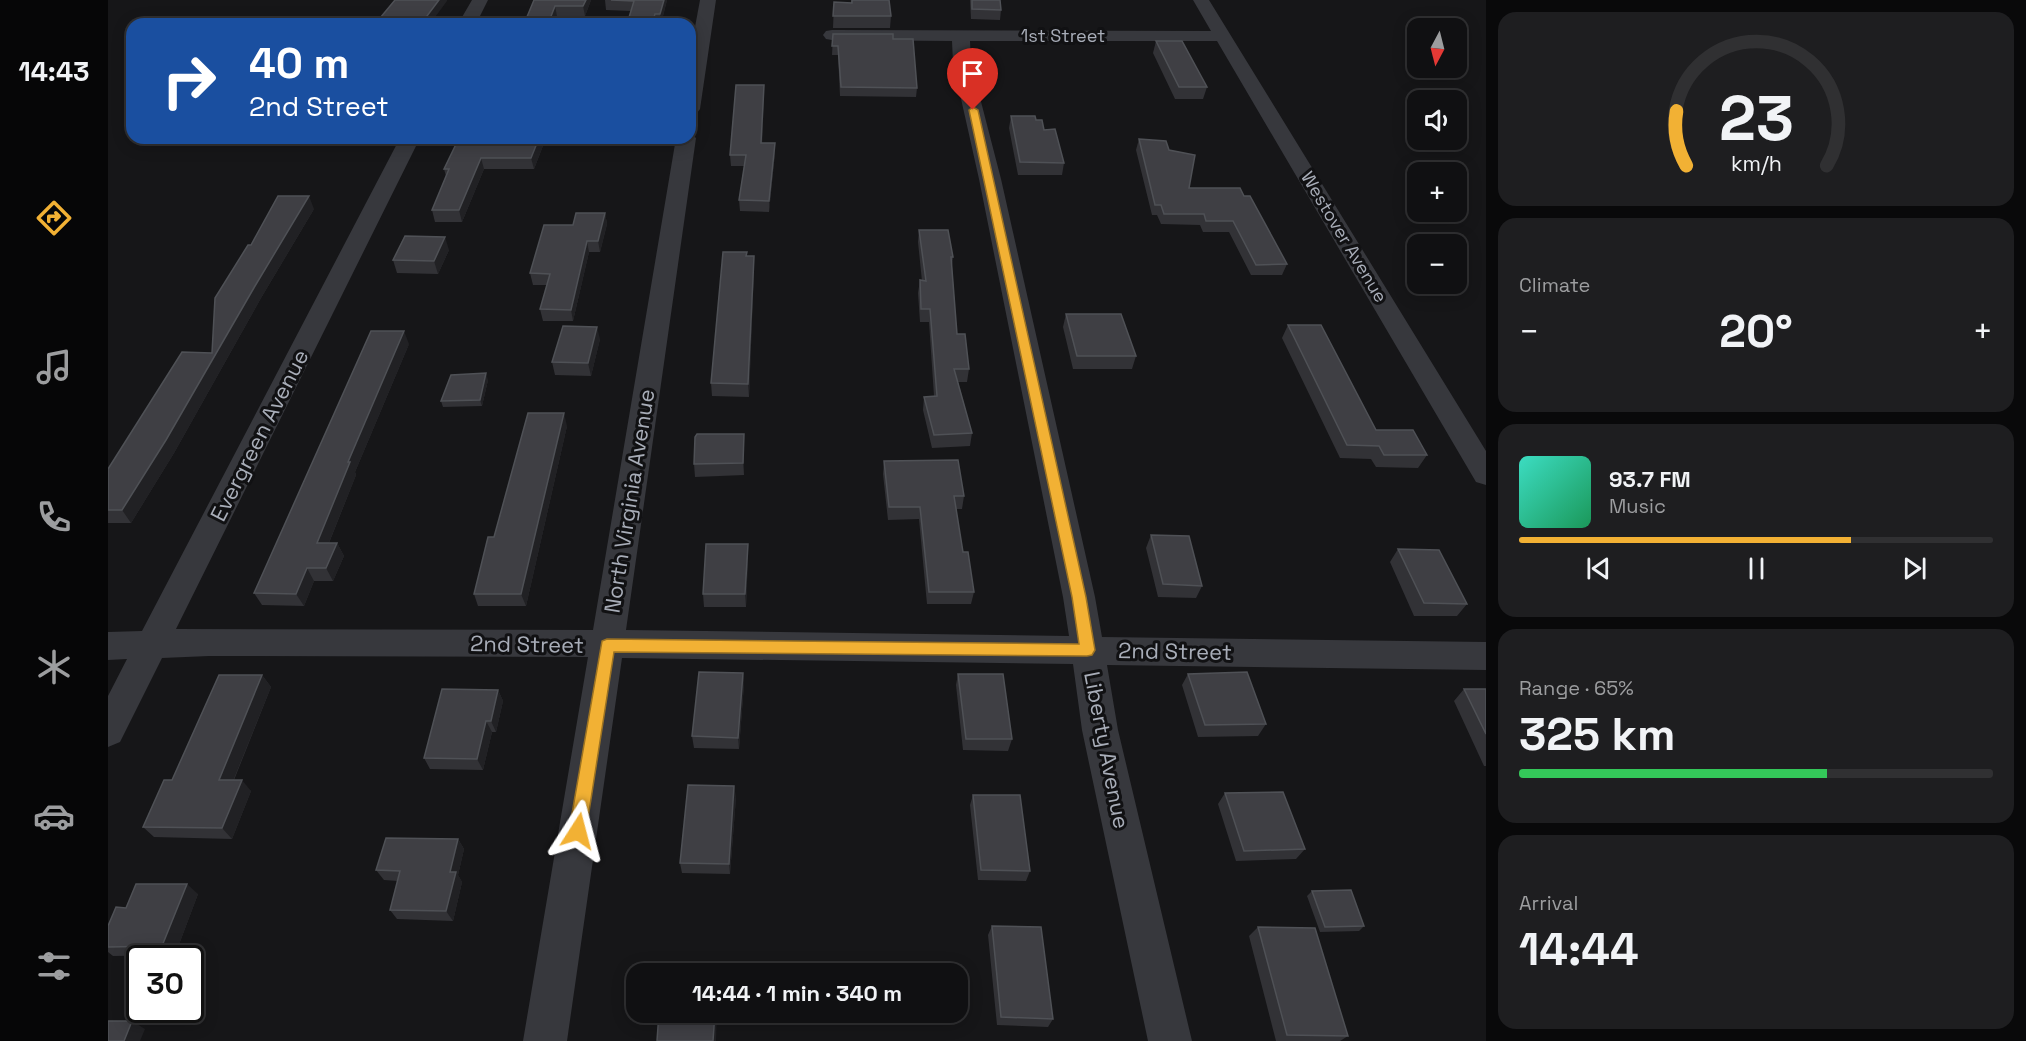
<!DOCTYPE html>
<meta charset="utf-8">
<style>
body{margin:0;font-family:"Space Grotesk",sans-serif;background:#1e1e20;color:#f1f3f6;height:100vh;display:flex;flex-direction:column;font-size:22px;white-space:nowrap}
*{box-sizing:border-box;margin:0}
p{font-size:20px;color:#9c9d9f}
.icon{flex:none;width:33px;height:33px;fill:none;stroke:currentColor;stroke-width:2;stroke-linecap:round;stroke-linejoin:round}
.map{position:relative;flex:1;overflow:hidden}
.side{display:flex;flex-direction:column;gap:12px;padding:12px;background:#09090a;width:540px}
.side>*{flex:none}
.banner{position:absolute;left:18px;top:18px;width:570px;height:126px;border-radius:18px;box-shadow:0 3px 15px #0003,0 0 0 2px #303032;background:#1a4fa0;color:#fff;overflow:hidden}
.needle{width:39px;rotate:187deg}
.buttons{position:absolute;left:1299px;top:18px;display:grid;gap:12px}
.buttons a{display:grid;place-items:center;width:60px;height:60px;border-radius:12px;background:#101012;box-shadow:0 3px 15px #0003,0 0 0 2px #303032;font-size:30px}
.speed{position:absolute;left:18px;top:945px;display:flex;gap:12px;font-size:30px;font-weight:700;text-align:center}
.speed>*{display:grid;place-content:center;width:78px;height:78px;border-radius:50%;background:#101012;box-shadow:0 3px 15px #0003,0 0 0 2px #303032;line-height:1}
.speed .limit{border:3px solid #111;border-radius:9px;background:#fff;color:#111}
.pin{position:absolute;display:grid;place-items:center;width:51px;height:51px;color:#fff;margin:-62px -26px;border-radius:50% 50% 50% 0;rotate:-45deg;box-shadow:0 0 6px #0007}
.pin .icon{rotate:45deg}
.me{position:absolute;width:66px;margin:-33px;rotate:9deg;stroke-linejoin:round;filter:drop-shadow(0 0 4px #0008)}
.turn{display:flex;align-items:center;gap:21px;height:126px;padding:0 24px;font-size:27px}
.turn .icon{width:78px;height:78px;stroke-width:2.5}
.turn b{display:block;font-size:42px;line-height:51px}
.big{font-size:45px;font-weight:700;line-height:1.1}
.side .tile{flex:1;display:flex;flex-direction:column;justify-content:center;gap:9px;min-width:0;padding:0 21px;border-radius:18px;background:#1e1e20}
.side .dial{align-items:center;gap:0}
.dial svg{height:156px;overflow:visible;fill:none;stroke:#303032;stroke-width:7;stroke-linecap:round;text-anchor:middle}
.dial text{fill:#f1f3f6;stroke:none}
.song{display:flex;align-items:center;gap:18px}
.cover{width:72px;height:72px;border-radius:9px;background:linear-gradient(135deg,hsl(170 70% 55%),hsl(150 70% 35%))}
.played{height:6px;border-radius:3px;background:linear-gradient(90deg,#f2b134 70%,#303032 70%)}
.keys{display:flex;justify-content:space-around;direction:ltr}
.heat{display:flex;justify-content:space-between;align-items:center;font-size:33px;direction:ltr}
.charge{height:9px;border-radius:4px;background:linear-gradient(90deg,#34c759 65%,#303032 0)}
.trip{position:absolute;left:518px;top:963px;width:342px;height:60px;border-radius:18px;background:#101012;box-shadow:0 3px 15px #0003,0 0 0 2px #303032;font-weight:700;line-height:60px;text-align:center}
main{display:flex;flex:1;min-height:0}
.menu{display:flex;flex-direction:column;width:108px;justify-content:space-around;align-items:center;background:#060607;color:#9c9d9f}
.menu .icon{width:42px;height:42px}
.menu .active{color:#f2b134}
.menu b{font-size:27px;color:#f1f3f6}
.map>svg:first-child{display:block}
</style>
<main>
<nav class="menu">
<b>14:43</b>
<svg class="icon active" aria-label="directions" viewBox="0 0 24 24"><path d="M12 3l9 9-9 9-9-9zM9 14v-3h6M13 9l2 2-2 2"/></svg>
<svg class="icon" aria-label="music" viewBox="0 0 24 24"><path d="M9 18V5l10-2v13"/><circle cx="6" cy="18" r="3"/><circle cx="16" cy="16" r="3"/></svg>
<svg class="icon" aria-label="phone" viewBox="0 0 24 24"><path d="M5 4h4l2 5-3 2q2 4 5 5l2-3 5 2v4C11 20 4 13 5 4z"/></svg>
<svg class="icon" aria-label="climate" viewBox="0 0 24 24"><path d="M12 3v18M4 7l16 10M4 17L20 7"/></svg>
<svg class="icon" aria-label="car" viewBox="0 0 24 24"><path d="M5 17H2v-5l4-1 3-4h7l3 4 3 1v5h-3M9 17h6M6 11h13"/><circle cx="7" cy="17" r="2"/><circle cx="17" cy="17" r="2"/></svg>
<svg class="icon" aria-label="filters" viewBox="0 0 24 24"><path d="M4 7h16M4 17h16"/><circle cx="9" cy="7" r="2"/><circle cx="15" cy="17" r="2"/></svg>
</nav>
<div class="map">
<svg width="1378" height="1041" viewBox="0 0 1378 1041">
<rect width="100%" height="100%" fill="#161618"/>
<g fill="none" stroke-linecap="round" stroke-linejoin="round">
<path fill="#37383d" fill-rule="evenodd" d="M 364,0 L 380,0 L 368,24 L 350,24 Z
M 592,0 L 608,0 L 592,109 L 589,113 L 582,115 L 582,54 Z
M 1085,0 L 1101,0 L 1378,451 L 1378,485 L 1368,482 L 1109,41 L 862,41 L 863,63 L 893,179 L 987,597 L 994,637 L 1378,642 L 1378,670 L 999,665 L 1010,730 L 1084,1041 L 1040,1041 L 974,730 L 965,664 L 514,658 L 459,1041 L 415,1041 L 480,657 L 101,656 L 54,658 L 12,742 L 0,747 L 0,696 L 19,659 L 0,660 L 0,632 L 34,631 L 292,138 L 312,138 L 68,629 L 485,630 L 568,138 L 582,138 L 582,133 L 588,138 L 518,630 L 961,636 L 955,597 L 871,179 L 845,63 L 844,41 L 724,40 L 718,39 L 715,35 L 718,31 L 724,30 L 1103,31 Z"/>
</g>
<path fill="#323236" d="M 426,0 L 483,0 L 477,16 L 449,16 L 446,24 L 416,24 Z
M 497,0 L 559,0 L 553,24 L 519,24 L 523,11 L 498,10 Z
M 743,0 L 781,0 L 783,16 L 782,28 L 725,28 L 726,2 L 743,3 Z
M 862,0 L 892,0 L 893,10 L 892,20 L 863,19 Z
M 725,34 L 785,39 L 809,88 L 808,97 L 732,96 L 730,55 L 724,55 Z
M 1048,41 L 1099,87 L 1095,99 L 1067,99 L 1045,53 Z
M 656,85 L 654,143 L 667,153 L 661,212 L 632,211 L 631,200 L 636,166 L 623,166 L 622,155 Z
M 903,116 L 928,120 L 936,130 L 956,163 L 954,175 L 910,175 L 901,128 Z
M 438,138 L 426,169 L 376,169 L 354,222 L 327,222 L 324,210 L 338,176 L 336,169 Z
M 1031,139 L 1061,150 L 1081,188 L 1136,196 L 1179,264 L 1174,275 L 1143,275 L 1121,232 L 1095,232 L 1092,225 L 1053,224 L 1049,215 L 1044,215 L 1028,150 Z
M 206,209 L 153,298 L 66,453 L 23,523 L 0,523 L 0,469 L 104,353 L 143,245 Z
M 497,213 L 499,224 L 492,252 L 481,252 L 465,321 L 435,321 L 432,309 L 439,285 L 425,285 L 422,273 Z
M 811,230 L 845,257 L 844,266 L 849,334 L 861,369 L 859,382 L 850,382 L 864,433 L 862,446 L 824,448 L 815,410 L 816,397 L 826,396 L 821,322 L 812,322 L 810,293 L 812,280 L 814,281 L 810,242 Z
M 341,250 L 330,274 L 289,273 L 285,260 Z
M 639,256 L 646,256 L 646,269 L 641,397 L 604,396 L 603,383 Z
M 958,314 L 1028,356 L 1024,369 L 965,369 L 955,327 Z
M 1180,325 L 1268,430 L 1319,455 L 1310,468 L 1268,467 L 1263,459 L 1232,458 L 1174,338 Z
M 492,339 L 483,376 L 447,375 L 444,362 Z
M 301,344 L 247,472 L 248,475 L 221,543 L 229,543 L 236,556 L 225,581 L 206,581 L 196,606 L 154,605 L 146,593 Z
M 380,380 L 374,406 L 335,407 L 333,401 Z
M 459,426 L 418,606 L 370,606 L 366,594 L 386,537 Z
M 636,434 L 636,475 L 587,477 L 586,464 Z
M 776,461 L 856,496 L 854,509 L 848,509 L 855,552 L 866,592 L 863,604 L 819,604 L 811,519 L 780,520 L 775,474 Z
M 1043,535 L 1094,586 L 1088,598 L 1050,597 L 1038,548 Z
M 640,544 L 640,557 L 638,607 L 596,607 L 595,594 Z
M 1290,549 L 1359,604 L 1349,616 L 1306,616 L 1282,562 Z
M 635,673 L 636,684 L 631,749 L 586,748 L 584,736 Z
M 850,674 L 904,739 L 900,751 L 855,750 L 848,685 Z
M 1080,674 L 1158,724 L 1150,736 L 1090,737 L 1074,685 Z
M 154,675 L 163,687 L 126,780 L 143,791 L 124,839 L 46,837 L 35,827 L 64,780 Z
M 1356,689 L 1378,689 L 1378,766 L 1376,766 L 1346,701 Z
M 390,690 L 395,701 L 388,732 L 384,732 L 375,770 L 322,769 L 316,758 Z
M 1117,793 L 1197,849 L 1188,859 L 1128,861 L 1110,804 Z
M 865,795 L 922,871 L 918,881 L 870,880 L 862,805 Z
M 628,797 L 622,874 L 574,873 L 572,863 Z
M 350,839 L 356,849 L 350,875 L 354,882 L 345,921 L 289,919 L 282,910 L 290,881 L 276,880 L 268,870 Z
M 1204,891 L 1256,926 L 1251,931 L 1212,932 L 1199,896 Z
M 90,894 L 67,955 L 5,956 L 0,952 L 0,947 L 18,908 Z
M 884,926 L 945,1019 L 940,1027 L 889,1025 L 880,935 Z
M 1150,927 L 1240,1036 L 1232,1041 L 1168,1041 L 1141,936 Z"/>
<path fill="#212124" d="M 331,0 L 339,0 L 339,1 L 322,24 L 313,24 Z
M 478,0 L 483,0 L 477,16 L 475,6 Z
M 556,0 L 559,0 L 553,24 L 552,14 Z
M 447,6 L 449,16 L 446,24 L 440,24 Z
M 547,14 L 548,24 L 544,24 Z
M 656,85 L 656,95 L 654,153 L 653,143 Z
M 431,138 L 438,138 L 426,169 L 423,158 Z
M 667,143 L 667,153 L 661,212 L 661,201 Z
M 373,158 L 376,169 L 354,222 L 351,210 Z
M 201,196 L 206,209 L 153,298 L 66,453 L 23,523 L 14,510 L 147,286 Z
M 497,213 L 499,224 L 492,252 L 490,241 Z
M 337,237 L 341,250 L 330,274 L 326,261 Z
M 479,241 L 481,252 L 465,321 L 463,310 Z
M 646,256 L 646,269 L 641,397 L 640,384 Z
M 489,327 L 492,339 L 483,376 L 480,363 Z
M 296,331 L 301,344 L 247,472 L 248,475 L 216,555 L 209,543 L 240,462 Z
M 378,373 L 380,380 L 374,406 L 372,400 Z
M 456,413 L 459,426 L 418,606 L 413,594 Z
M 636,434 L 636,475 L 635,463 Z
M 229,543 L 236,556 L 225,581 L 218,568 Z
M 640,544 L 640,557 L 638,607 L 637,594 Z
M 199,568 L 206,581 L 196,606 L 188,594 Z
M 635,673 L 636,684 L 631,749 L 630,738 Z
M 154,675 L 163,687 L 121,791 L 111,780 Z
M 390,690 L 395,701 L 388,732 L 383,721 Z
M 378,721 L 384,732 L 375,770 L 369,759 Z
M 134,780 L 143,791 L 124,839 L 114,828 Z
M 626,786 L 628,797 L 622,874 L 621,864 Z
M 350,839 L 356,849 L 350,875 L 354,882 L 345,921 L 338,911 L 342,872 Z
M 79,884 L 90,894 L 67,955 L 54,946 Z
M 607,1012 L 609,1012 L 608,1041 L 605,1041 Z
M 24,1021 L 37,1029 L 32,1041 L 16,1041 Z"/>
<path fill="#3f3f44" stroke="#4f5156" stroke-width="1.5" d="M 287,0 L 331,0 L 313,24 L 267,24 Z
M 426,0 L 478,0 L 475,6 L 447,6 L 440,24 L 416,24 Z
M 503,0 L 556,0 L 552,14 L 547,14 L 544,24 L 519,24 L 526,1 Z
M 744,0 L 781,0 L 783,16 L 725,16 L 726,2 L 744,3 Z
M 864,0 L 892,0 L 893,10 L 864,9 Z
M 725,34 L 785,34 L 785,39 L 805,39 L 809,88 L 733,87 L 730,46 L 724,46 Z
M 1048,41 L 1074,41 L 1099,87 L 1071,87 Z
M 628,85 L 656,85 L 653,143 L 667,143 L 661,201 L 631,200 L 638,155 L 622,155 Z
M 903,116 L 927,116 L 928,120 L 934,120 L 936,130 L 947,129 L 956,163 L 912,162 Z
M 351,138 L 431,138 L 423,158 L 373,158 L 351,210 L 324,210 L 341,169 L 336,169 Z
M 1031,139 L 1058,141 L 1061,150 L 1087,155 L 1081,188 L 1132,188 L 1136,196 L 1142,196 L 1179,264 L 1148,265 L 1125,221 L 1098,221 L 1096,214 L 1056,214 L 1053,205 L 1047,205 Z
M 170,196 L 201,196 L 147,286 L 58,440 L 14,510 L 0,510 L 0,469 L 74,352 L 104,353 L 107,298 L 140,245 L 143,245 Z
M 468,213 L 497,213 L 490,241 L 479,241 L 463,310 L 432,309 L 442,274 L 422,273 L 436,225 L 465,225 Z
M 811,230 L 840,230 L 845,257 L 843,257 L 849,334 L 857,334 L 861,369 L 846,369 L 864,433 L 826,435 L 816,397 L 829,396 L 822,309 L 813,309 L 812,280 L 818,281 Z
M 297,236 L 337,237 L 326,261 L 285,260 Z
M 615,252 L 639,252 L 638,256 L 646,256 L 640,384 L 603,383 Z
M 958,314 L 1013,314 L 1028,356 L 969,356 Z
M 1180,325 L 1213,325 L 1268,430 L 1305,430 L 1319,455 L 1276,455 L 1271,446 L 1239,445 Z
M 455,326 L 489,327 L 480,363 L 444,362 Z
M 263,331 L 296,331 L 240,462 L 242,462 L 209,543 L 229,543 L 218,568 L 199,568 L 188,594 L 146,593 Z
M 378,373 L 372,400 L 333,401 L 343,375 Z
M 420,413 L 456,413 L 413,594 L 366,594 L 380,537 L 386,537 Z
M 589,434 L 636,434 L 635,463 L 586,464 L 587,437 Z
M 850,460 L 856,496 L 846,496 L 855,552 L 860,552 L 866,592 L 821,592 L 812,507 L 781,507 L 776,461 Z
M 1043,535 L 1081,536 L 1094,586 L 1055,584 Z
M 598,544 L 640,544 L 637,594 L 595,594 Z
M 1290,549 L 1331,550 L 1359,604 L 1316,603 Z
M 591,672 L 635,673 L 630,738 L 584,736 Z
M 1139,672 L 1158,724 L 1097,725 L 1080,674 Z
M 850,674 L 895,674 L 904,739 L 858,739 Z
M 111,675 L 154,675 L 111,780 L 134,780 L 114,828 L 35,827 L 56,780 L 64,780 Z
M 334,689 L 390,690 L 383,721 L 378,721 L 369,759 L 316,758 Z
M 1356,689 L 1378,689 L 1378,734 Z
M 580,785 L 626,786 L 621,864 L 572,863 Z
M 1175,792 L 1197,849 L 1136,851 L 1117,793 Z
M 865,795 L 912,795 L 922,871 L 873,870 Z
M 278,838 L 350,839 L 342,872 L 348,872 L 338,911 L 282,910 L 292,871 L 268,870 Z
M 28,884 L 79,884 L 54,946 L 0,947 L 0,926 L 8,907 L 18,908 Z
M 1243,890 L 1256,926 L 1217,927 L 1204,891 Z
M 884,926 L 933,927 L 945,1019 L 893,1017 Z
M 1150,927 L 1207,928 L 1240,1036 L 1179,1035 Z
M 551,1012 L 607,1012 L 605,1041 L 549,1041 Z
M 0,1021 L 24,1021 L 16,1041 L 0,1041 Z"/>
<path fill="#f2b134" stroke="#9d7322" stroke-width="1.5" d="M 865,107 L 870,110 L 978,597 L 987,650 L 984,655 L 979,656 L 506,652 L 478,831 L 476,837 L 470,840 L 464,837 L 461,831 L 494,641 L 499,639 L 971,644 L 964,597 L 861,110 Z"/>
<g text-anchor="middle" stroke-width="6" stroke-linejoin="round" paint-order="stroke">
<g font-size="18" fill="#a8adb8" stroke="#111113">
<text x="955" y="42">1st Street</text>
<text transform="translate(1236 237) rotate(59)" y="6">Westover Avenue</text>
</g>
<g font-size="22" fill="#a8adb8" stroke="#111113">
<text transform="translate(151 435) rotate(-63)" y="8">Evergreen Avenue</text>
<text transform="translate(521 501) rotate(-81)" y="8">North Virginia Avenue</text>
<text transform="translate(419 644) rotate(1)" y="8">2nd Street</text>
<text transform="translate(1067 651) rotate(1)" y="8">2nd Street</text>
<text transform="translate(999 750) rotate(79)" y="8">Liberty Avenue</text>
</g>
</g>
</svg>
<div class="buttons">
<a><svg class="needle" viewBox="-14 -14 28 28"><path d="M0-13l5 13h-10z" fill="#e53935"/><path d="M0 13l5-13h-10z" fill="#9c9d9f"/></svg></a>
<a><svg class="icon" aria-label="sound" viewBox="0 0 24 24"><path d="M4 9h4l5-4v14l-5-4H4zM17 9q2 3 0 6"/></svg></a>
<a>+</a>
<a>−</a>
</div>
<div class="speed"><div class="limit">30</div></div>
<div class="pin" style="left:865px;top:110px;background:#d93025"><svg class="icon" aria-label="arrive" viewBox="0 0 24 24"><path d="M6 21V4h12l-3 4 3 4H6"/></svg></div>
<svg class="me" style="left:470px;top:831px" viewBox="-20 -20 40 40"><path d="M0-17L14 15 0 8-14 15z" fill="#f2b134" stroke="#fff" stroke-width="4"/></svg>
<div class="trip">14:44 · 1 min · 340 m</div>
<div class="banner">
<div class="turn"><svg class="icon" aria-label="right" viewBox="0 0 24 24"><path d="M7 20v-9h11M14 6l5 5-5 5"/></svg><div><b>40 m</b>2nd Street</div></div>
</div>
</div>
<section class="side">
<div class="tile dial"><svg viewBox="0 0 100 80">
<path d="M14 69A42 42 0 1 1 86 69"/>
<path d="M14 69A42 42 0 0 1 9 41" stroke="#f2b134"/>
<text x="50" y="56" font-size="32" font-weight="700">23</text>
<text x="50" y="72" font-size="11">km/h</text>
</svg></div>
<div class="tile"><p>Climate</p>
<div class="heat"><a>−</a><b class="big">20°</b><a>+</a></div>
</div>
<div class="tile">
<div class="song"><i class="cover"></i><div><b>93.7 FM</b><p>Music</p></div></div>
<div class="played"></div>
<div class="keys"><svg class="icon" aria-label="previous" viewBox="0 0 24 24"><path d="M18 5L8 12l10 7zM5 5v14"/></svg><svg class="icon" aria-label="pause" viewBox="0 0 24 24"><path d="M8 5v14M16 5v14"/></svg><svg class="icon" aria-label="next" viewBox="0 0 24 24"><path d="M6 5l10 7-10 7zM19 5v14"/></svg></div>
</div>
<div class="tile"><p>Range · 65%</p><b class="big">325 km</b><div class="charge"></div></div>
<div class="tile"><p>Arrival</p><b class="big">14:44</b></div>
</section>
</main>
